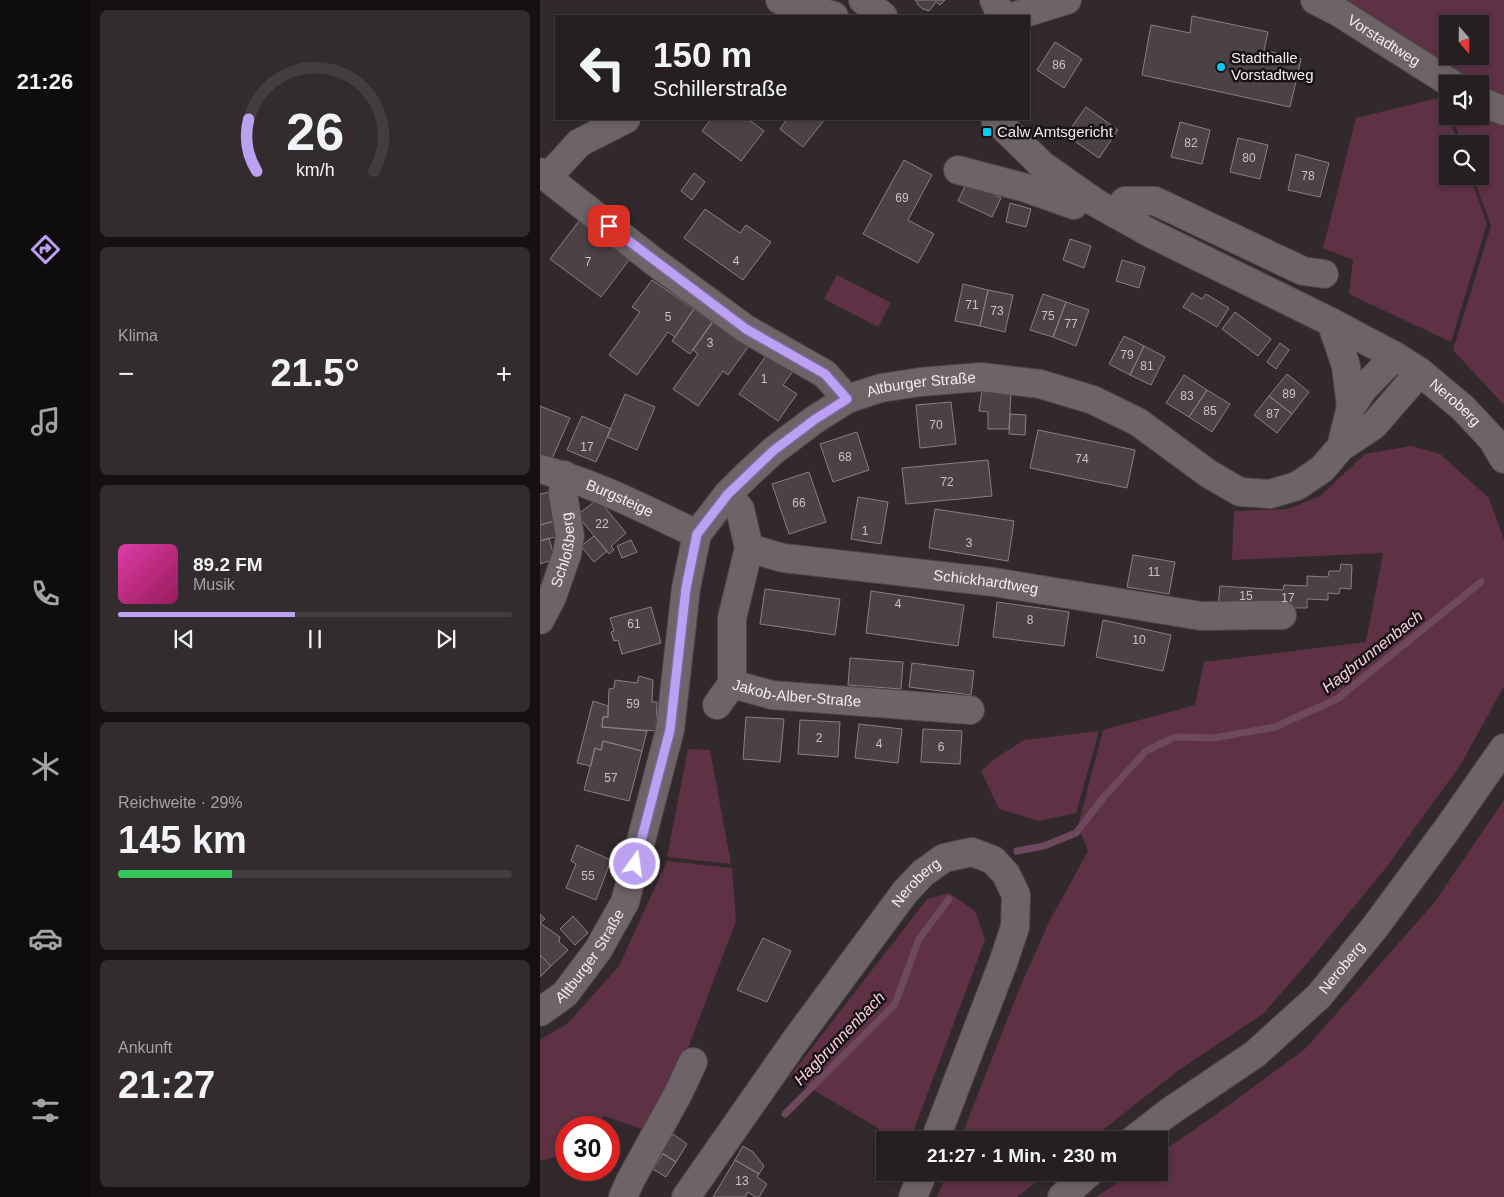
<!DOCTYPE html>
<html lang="de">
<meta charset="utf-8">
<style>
body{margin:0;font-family:Helvetica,sans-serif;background:#322c2e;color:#f1f3f6;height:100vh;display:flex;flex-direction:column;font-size:19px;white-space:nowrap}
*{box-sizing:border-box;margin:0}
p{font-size:16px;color:#a4a2a5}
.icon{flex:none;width:28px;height:28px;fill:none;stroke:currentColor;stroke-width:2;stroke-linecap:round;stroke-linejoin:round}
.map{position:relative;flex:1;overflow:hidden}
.side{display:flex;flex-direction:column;gap:10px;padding:10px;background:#151112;width:450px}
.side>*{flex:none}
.hud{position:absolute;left:15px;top:15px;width:475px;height:105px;border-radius:0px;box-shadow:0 2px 8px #0003,0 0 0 1px #423d3f;background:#261f21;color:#f1f3f6;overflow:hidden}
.needle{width:32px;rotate:160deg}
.controls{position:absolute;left:899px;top:15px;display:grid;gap:10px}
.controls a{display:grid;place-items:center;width:50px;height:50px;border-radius:0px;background:#261f21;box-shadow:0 2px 8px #0003,0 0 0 1px #423d3f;font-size:25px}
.speed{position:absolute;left:15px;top:1116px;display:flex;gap:10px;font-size:25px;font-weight:700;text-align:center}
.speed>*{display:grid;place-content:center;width:65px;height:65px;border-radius:50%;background:#261f21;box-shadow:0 2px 8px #0003,0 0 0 1px #423d3f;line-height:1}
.speed .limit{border:8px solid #d22;background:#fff;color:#111}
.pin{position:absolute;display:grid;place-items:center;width:42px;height:42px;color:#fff;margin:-21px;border-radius:10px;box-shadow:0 2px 8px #0006}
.me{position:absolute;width:55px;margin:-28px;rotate:14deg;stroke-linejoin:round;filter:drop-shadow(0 0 4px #0008)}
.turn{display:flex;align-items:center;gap:18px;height:105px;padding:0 15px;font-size:22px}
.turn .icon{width:65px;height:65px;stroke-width:2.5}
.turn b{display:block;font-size:35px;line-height:42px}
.big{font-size:38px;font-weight:700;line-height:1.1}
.side .widget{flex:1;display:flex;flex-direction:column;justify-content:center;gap:8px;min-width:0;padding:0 18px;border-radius:8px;background:#322c2e}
.side .dial{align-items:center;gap:0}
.dial svg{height:130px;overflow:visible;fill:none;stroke:#423d3f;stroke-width:7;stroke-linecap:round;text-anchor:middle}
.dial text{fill:#f1f3f6;stroke:none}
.song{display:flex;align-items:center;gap:15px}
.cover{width:60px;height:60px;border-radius:8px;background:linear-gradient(135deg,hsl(320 70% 55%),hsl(330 70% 35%))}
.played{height:5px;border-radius:2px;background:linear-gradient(90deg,#bca0f2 45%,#423d3f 45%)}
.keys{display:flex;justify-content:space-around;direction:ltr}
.heat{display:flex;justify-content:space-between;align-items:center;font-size:28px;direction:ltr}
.charge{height:8px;border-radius:4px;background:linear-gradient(90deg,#34c759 29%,#423d3f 0)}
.trip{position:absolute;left:336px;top:1131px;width:292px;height:50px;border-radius:0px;background:#261f21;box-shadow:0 2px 8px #0003,0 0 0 1px #423d3f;font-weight:700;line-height:50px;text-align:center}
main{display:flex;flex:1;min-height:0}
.tab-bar{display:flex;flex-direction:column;width:90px;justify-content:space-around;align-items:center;background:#0f0c0d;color:#a4a2a5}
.tab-bar .icon{width:35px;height:35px}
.tab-bar .current{color:#bca0f2}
.tab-bar b{font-size:22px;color:#f1f3f6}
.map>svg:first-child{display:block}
</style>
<main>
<nav class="tab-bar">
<b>21:26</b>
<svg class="icon current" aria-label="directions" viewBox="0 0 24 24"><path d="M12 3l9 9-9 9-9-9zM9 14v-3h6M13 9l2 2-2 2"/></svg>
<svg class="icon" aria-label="music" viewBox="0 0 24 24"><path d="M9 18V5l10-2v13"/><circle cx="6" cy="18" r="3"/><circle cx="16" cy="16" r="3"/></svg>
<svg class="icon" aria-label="phone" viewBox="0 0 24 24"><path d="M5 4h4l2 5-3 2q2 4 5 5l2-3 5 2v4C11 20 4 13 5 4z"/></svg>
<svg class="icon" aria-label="climate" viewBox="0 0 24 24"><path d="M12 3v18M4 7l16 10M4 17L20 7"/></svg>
<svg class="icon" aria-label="car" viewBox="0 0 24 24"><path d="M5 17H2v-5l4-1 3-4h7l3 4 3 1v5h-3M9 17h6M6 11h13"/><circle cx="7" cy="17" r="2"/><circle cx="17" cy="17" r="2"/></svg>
<svg class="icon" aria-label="filters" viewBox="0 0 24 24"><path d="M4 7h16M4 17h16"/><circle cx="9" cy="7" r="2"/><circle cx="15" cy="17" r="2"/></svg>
</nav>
<section class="side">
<div class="widget dial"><svg viewBox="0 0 100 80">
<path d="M14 69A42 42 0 1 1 86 69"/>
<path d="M14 69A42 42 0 0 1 9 37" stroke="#bca0f2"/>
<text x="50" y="56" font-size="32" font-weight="700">26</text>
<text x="50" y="72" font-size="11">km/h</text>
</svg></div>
<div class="widget"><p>Klima</p>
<div class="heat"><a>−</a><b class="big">21.5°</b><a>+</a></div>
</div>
<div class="widget">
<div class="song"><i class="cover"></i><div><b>89.2 FM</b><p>Musik</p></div></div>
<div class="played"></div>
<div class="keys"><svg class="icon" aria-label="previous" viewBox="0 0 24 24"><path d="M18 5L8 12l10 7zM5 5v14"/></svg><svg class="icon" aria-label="pause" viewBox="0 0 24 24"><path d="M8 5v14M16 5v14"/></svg><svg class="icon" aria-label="next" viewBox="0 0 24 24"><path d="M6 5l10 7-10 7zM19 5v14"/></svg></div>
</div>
<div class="widget"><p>Reichweite · 29%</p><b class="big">145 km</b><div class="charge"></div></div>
<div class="widget"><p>Ankunft</p><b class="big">21:27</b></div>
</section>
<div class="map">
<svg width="964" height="1197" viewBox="0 0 964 1197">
<rect width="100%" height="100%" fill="#32292c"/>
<path fill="#5e3145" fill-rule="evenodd" d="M 802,0 L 964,0 L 964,405 L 913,350 L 951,226 L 933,176 L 940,176 L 940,144 L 922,144 L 912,116 L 940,116 L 940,84 L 909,84 ZM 908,24 L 940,24 L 940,56 L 908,56 Z
M 902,97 L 908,116 L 909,116 L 918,144 L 908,144 L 908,176 L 930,176 L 947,224 L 911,342 L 809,294 L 813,260 L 783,248 L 816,118 Z
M 297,275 L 351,303 L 338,327 L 284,299 Z
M 871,446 L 900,454 L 949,498 L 964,540 L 964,686 L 921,764 L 848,865 L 776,953 L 724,1013 L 639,1070 L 550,1140 L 420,1140 L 478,992 L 509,922 L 548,851 L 538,826 L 563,730 L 655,705 L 664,662 L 826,642 L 843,553 L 692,560 L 694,511 L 748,509 L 780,496 L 825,454 Z
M 559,731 L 536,813 L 499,821 L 459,809 L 441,771 L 453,760 L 484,740 Z
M 148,749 L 170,750 L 191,864 L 127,857 Z
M 964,800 L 964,1197 L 556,1197 L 591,1173 L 620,1172 L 620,1153 L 667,1121 L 765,1049 L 894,903 Z
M 127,861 L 192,868 L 196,921 L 144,1059 L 108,1131 L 64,1116 L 51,1127 L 26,1128 L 26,1150 L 19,1156 L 0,1161 L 0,1040 L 28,1023 L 79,966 Z
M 409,893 L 435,911 L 445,940 L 370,1140 L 358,1140 L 250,1076 L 387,899 Z
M 407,1173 L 407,1172 L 508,1173 L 477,1197 L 397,1197 Z"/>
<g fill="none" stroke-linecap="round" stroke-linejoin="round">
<path stroke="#6e495d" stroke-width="7" d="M 477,851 L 504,846 L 536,833 L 563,798 L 606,751 L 635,737 L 674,738 L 735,727 L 797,699 L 941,582
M 245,1114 L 355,1004 L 379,939 L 409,899"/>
</g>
<path fill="#4c4246" stroke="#8a7f83" d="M 375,0 L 405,0 L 400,5 L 396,2 L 389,11 L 383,9 L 378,5 L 377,2 Z
M 652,16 L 728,32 L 724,50 L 761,59 L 750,107 L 602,75 L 611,25 L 650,33 Z
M 515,42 L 542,59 L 524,88 L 497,70 Z
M 546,107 L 578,130 L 559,158 L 526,135 Z
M 171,119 L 208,119 L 224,131 L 201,161 L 162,131 Z
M 247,119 L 285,119 L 263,147 L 240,129 Z
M 640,122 L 670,130 L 662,164 L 631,157 Z
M 698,138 L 728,145 L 720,179 L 690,172 Z
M 756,154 L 789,163 L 780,197 L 748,190 Z
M 364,160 L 392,175 L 368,220 L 394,234 L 378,263 L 323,234 Z
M 154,173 L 165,182 L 152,200 L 141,191 Z
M 427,182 L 461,198 L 452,217 L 418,201 Z
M 470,203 L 491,209 L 486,227 L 466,222 Z
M 165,209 L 200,233 L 206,225 L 231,242 L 203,280 L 144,238 Z
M 39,221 L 89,260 L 61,297 L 10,259 Z
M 530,239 L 551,246 L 544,268 L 523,260 Z
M 582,260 L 605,267 L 599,288 L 576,281 Z
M 112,280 L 154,309 L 135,337 L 128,332 L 97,375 L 69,355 L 100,312 L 92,307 Z
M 423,284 L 448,290 L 440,326 L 415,321 Z
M 448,290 L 473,295 L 465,332 L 440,326 Z
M 652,293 L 662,299 L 666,294 L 689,308 L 677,327 L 643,307 Z
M 503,294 L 526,302 L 513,337 L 490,330 Z
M 526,302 L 549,310 L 536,346 L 513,337 Z
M 154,309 L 172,322 L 150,354 L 132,341 Z
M 695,312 L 731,339 L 718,356 L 682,329 Z
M 173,322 L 208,347 L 188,375 L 183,371 L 158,406 L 133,389 L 158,354 L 153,350 Z
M 584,336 L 604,346 L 590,375 L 569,364 Z
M 740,343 L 749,350 L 736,369 L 727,362 Z
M 604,346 L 625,357 L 611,385 L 590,375 Z
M 228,353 L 253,371 L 243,385 L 257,394 L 238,421 L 199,394 Z
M 747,374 L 769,392 L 752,414 L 729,396 Z
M 644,375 L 667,390 L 649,417 L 626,403 Z
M 442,390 L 471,393 L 469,429 L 448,429 L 448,412 L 439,411 Z
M 667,390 L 690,404 L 672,432 L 649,417 Z
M 85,394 L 115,407 L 97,450 L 67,437 Z
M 729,396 L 752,414 L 737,433 L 714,415 Z
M 411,402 L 416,444 L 380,448 L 376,405 Z
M 0,406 L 30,418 L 11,461 L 0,456 Z
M 470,414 L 486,415 L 485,435 L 469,434 Z
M 42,416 L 71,429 L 56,462 L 27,450 Z
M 498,430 L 595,450 L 587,488 L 490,468 Z
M 317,432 L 329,470 L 293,482 L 280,444 Z
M 448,460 L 452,496 L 366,504 L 362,468 Z
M 269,472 L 286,522 L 249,534 L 232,484 Z
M 10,492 L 18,520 L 0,525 L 0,494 Z
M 318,497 L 348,502 L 341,544 L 311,539 Z
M 58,499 L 86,533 L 71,546 L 74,550 L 69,554 L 37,515 Z
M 395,509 L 474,521 L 468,561 L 389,548 Z
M 18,520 L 23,535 L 0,541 L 0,525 Z
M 54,536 L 67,551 L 54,562 L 41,546 Z
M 9,538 L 15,559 L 0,564 L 0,541 Z
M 91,540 L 97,552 L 82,558 L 77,546 Z
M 593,555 L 635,562 L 629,594 L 587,587 Z
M 801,564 L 812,565 L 811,589 L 800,588 L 799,594 L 788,593 L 788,600 L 767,599 L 767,608 L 678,607 L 680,586 L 743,590 L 744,585 L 767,586 L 767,576 L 788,577 L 789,571 L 800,571 Z
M 225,589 L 300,599 L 295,635 L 220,624 Z
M 331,591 L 424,605 L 418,646 L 326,633 Z
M 457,602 L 529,612 L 524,646 L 453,637 Z
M 111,607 L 121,643 L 82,654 L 78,640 L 74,641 L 71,632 L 74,631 L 70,618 Z
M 563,620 L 631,635 L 623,671 L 556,657 Z
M 310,658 L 363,662 L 361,689 L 308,685 Z
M 372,663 L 434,671 L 431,695 L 369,687 Z
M 99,676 L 113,680 L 112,702 L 117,702 L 116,731 L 62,727 L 63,717 L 68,717 L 69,689 L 74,688 L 75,680 L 97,683 Z
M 53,701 L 68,706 L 68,717 L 63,717 L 62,727 L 107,731 L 102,751 L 63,741 L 61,750 L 55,748 L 51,766 L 37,763 Z
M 206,717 L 244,719 L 240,762 L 203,759 Z
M 260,720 L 300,722 L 298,757 L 258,754 Z
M 319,724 L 362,729 L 358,763 L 315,758 Z
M 383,729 L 422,731 L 420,764 L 381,762 Z
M 63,741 L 102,751 L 89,801 L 44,790 L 55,748 L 61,750 Z
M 37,845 L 71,860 L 56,900 L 26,888 L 36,864 L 31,861 Z
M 0,914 L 5,919 L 0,923 L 20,937 L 19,942 L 28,950 L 11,966 L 0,955 Z
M 33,916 L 48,933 L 35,945 L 20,929 Z
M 223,938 L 251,951 L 227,1002 L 197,990 Z
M 0,955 L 11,966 L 0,977 Z
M 133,1134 L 147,1144 L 136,1162 L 121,1152 Z
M 203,1146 L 213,1152 L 224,1166 L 219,1174 L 195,1160 Z
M 123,1154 L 136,1162 L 126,1177 L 113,1169 Z
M 195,1160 L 219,1174 L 217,1177 L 227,1184 L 219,1197 L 215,1197 L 208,1192 L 205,1197 L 173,1197 Z"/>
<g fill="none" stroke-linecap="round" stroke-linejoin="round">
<defs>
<g id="minor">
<path d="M 240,0 L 294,16"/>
<path d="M 323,0 L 343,16"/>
<path d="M 454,0 L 461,16"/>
<path id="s1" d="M 775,0 L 800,13 L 912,84"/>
<path d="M 475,16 L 527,0"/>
<path d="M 940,101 L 964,111"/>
<path id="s2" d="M 455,119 L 502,165 L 556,203 L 612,234 L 791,322 L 855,356 L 880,372 L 923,408 L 952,439 L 964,459"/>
<path d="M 418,170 L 486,188 L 534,205 L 542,194"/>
<path d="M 0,172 L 116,263 L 206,329 L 285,374 L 307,399"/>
<path d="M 8,177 L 39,143 L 86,119"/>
<path d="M 574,213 L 585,201 L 615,201 L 763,271 L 784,274"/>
<path d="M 791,322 L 806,366 L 811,407 L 801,447"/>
<path d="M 811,407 L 823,389 L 855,356"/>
<path id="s3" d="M 0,469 C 55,483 106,510 157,534"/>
<path id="s4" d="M 188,494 L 200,509 L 209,548 L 243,558 L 454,582 L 661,616 L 742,615"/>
<path id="s5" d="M 209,548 L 192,618 L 192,684 L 232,695 L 430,710"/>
<path id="s6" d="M 0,620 L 12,597 L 27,554 L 30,536 L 23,495 L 24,475"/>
<path d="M 177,705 L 192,684"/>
<path id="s7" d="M 0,1012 L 25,994 L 58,950 L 85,902 L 130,730 L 146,588 L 157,534 L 188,494 L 208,474 L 233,451 L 274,420 L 307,399 L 341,388 L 380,382 L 441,377 L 500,384 L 553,400 L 598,422 L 669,474 L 700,492 L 730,494 L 757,486 L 782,469 L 801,447 L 834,425 L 880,372"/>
<path id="s8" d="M 593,1140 L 629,1112 L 715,1054 L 779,996 L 835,927 L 908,828 L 964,748"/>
<path d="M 83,1197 L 90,1181 L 138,1094 L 153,1062"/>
<path id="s9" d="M 146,1197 L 255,1041 L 365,892 L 383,873 L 404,858 L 432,852 L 453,860 L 466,874 L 476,895 L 475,927 L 463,963 L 395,1140"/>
<path d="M 373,1197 L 383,1172"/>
<path d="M 522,1197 L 550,1172"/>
</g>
</defs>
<use href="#minor" stroke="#4e4649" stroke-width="30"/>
<use href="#minor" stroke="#6e6468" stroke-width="28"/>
</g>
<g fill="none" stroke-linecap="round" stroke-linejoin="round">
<defs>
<path id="route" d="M 69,226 L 206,329 L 285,374 L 307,399 L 274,420 L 233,451 L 188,494 L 157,534 L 146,588 L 130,730 L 95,864"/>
</defs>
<use href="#route" stroke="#7a689d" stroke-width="12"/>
<use href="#route" stroke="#bca0f2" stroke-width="9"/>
</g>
<g fill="#07cbf9" stroke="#171314" stroke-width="2">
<circle cx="681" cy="67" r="5"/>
<rect x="442" y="127" width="10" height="10" rx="2.5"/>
</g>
<g text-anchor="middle" stroke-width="5" stroke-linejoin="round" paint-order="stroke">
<g font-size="12" fill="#c8c2c4">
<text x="519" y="69">86</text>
<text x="651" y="147">82</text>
<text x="709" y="162">80</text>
<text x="768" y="180">78</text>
<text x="362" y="202">69</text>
<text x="196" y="265">4</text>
<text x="48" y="266">7</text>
<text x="432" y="309">71</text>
<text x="457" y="315">73</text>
<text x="508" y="320">75</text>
<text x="128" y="321">5</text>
<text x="531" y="328">77</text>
<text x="170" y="347">3</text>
<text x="587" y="359">79</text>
<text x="607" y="370">81</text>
<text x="224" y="383">1</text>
<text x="749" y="398">89</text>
<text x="647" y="400">83</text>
<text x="670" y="415">85</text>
<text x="733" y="418">87</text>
<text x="396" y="429">70</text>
<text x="47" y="451">17</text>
<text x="305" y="461">68</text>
<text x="542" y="463">74</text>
<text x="407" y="486">72</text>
<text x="259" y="507">66</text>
<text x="62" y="528">22</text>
<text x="325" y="535">1</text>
<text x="429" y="547">3</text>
<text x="614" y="576">11</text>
<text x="706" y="600">15</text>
<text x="748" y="602">17</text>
<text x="358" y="608">4</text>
<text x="490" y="624">8</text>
<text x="94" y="628">61</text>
<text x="599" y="644">10</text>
<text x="93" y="708">59</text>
<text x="279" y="742">2</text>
<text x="339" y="748">4</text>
<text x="401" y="751">6</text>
<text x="71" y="782">57</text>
<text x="48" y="880">55</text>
<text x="202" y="1185">13</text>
</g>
<g font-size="15" fill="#f2ecee" stroke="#171314">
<text dy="5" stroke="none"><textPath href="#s1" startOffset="80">Vorstadtweg</textPath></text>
<text dy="5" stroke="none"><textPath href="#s7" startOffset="796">Altburger Straße</textPath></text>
<text dy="5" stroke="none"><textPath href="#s2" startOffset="544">Neroberg</textPath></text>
<text dy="5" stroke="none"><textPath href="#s3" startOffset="85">Burgsteige</textPath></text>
<text dy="5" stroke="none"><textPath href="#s6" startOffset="75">Schloßberg</textPath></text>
<text dy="5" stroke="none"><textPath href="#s4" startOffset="299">Schickhardtweg</textPath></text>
<text dy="5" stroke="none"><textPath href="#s5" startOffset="204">Jakob-Alber-Straße</textPath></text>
<text dy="5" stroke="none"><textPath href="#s9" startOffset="390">Neroberg</textPath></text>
<text dy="5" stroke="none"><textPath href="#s7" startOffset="76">Altburger Straße</textPath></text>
<text dy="5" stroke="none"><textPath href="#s8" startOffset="272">Neroberg</textPath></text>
</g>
<g font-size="15" fill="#f2ecee" stroke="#171314" text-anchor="start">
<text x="691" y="63">Stadthalle<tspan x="691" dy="17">Vorstadtweg</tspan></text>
<text x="457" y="137">Calw Amtsgericht</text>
</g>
<g font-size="16" font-style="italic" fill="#fbcfe1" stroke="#171314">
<text transform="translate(832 651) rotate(-38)" y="6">Hagbrunnenbach</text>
<text transform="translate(299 1038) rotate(-46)" y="6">Hagbrunnenbach</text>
</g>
</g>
</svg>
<div class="controls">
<a><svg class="needle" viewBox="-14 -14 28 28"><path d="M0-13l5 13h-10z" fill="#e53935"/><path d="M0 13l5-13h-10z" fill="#a4a2a5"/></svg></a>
<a><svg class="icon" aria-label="sound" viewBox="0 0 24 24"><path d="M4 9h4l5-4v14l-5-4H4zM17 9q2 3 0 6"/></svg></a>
<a><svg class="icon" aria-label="search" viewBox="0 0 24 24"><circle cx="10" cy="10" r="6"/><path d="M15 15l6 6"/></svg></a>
</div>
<div class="speed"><div class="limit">30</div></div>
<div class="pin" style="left:69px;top:226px;background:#d93025"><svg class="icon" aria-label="arrive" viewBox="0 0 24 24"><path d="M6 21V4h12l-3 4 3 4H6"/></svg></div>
<svg class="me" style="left:95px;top:864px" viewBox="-20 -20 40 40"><circle r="17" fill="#bca0f2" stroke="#fff" stroke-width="3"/><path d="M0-11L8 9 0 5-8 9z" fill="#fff"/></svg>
<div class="trip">21:27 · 1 Min. · 230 m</div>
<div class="hud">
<div class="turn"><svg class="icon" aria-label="left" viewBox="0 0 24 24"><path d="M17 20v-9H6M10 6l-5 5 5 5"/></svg><div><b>150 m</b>Schillerstraße</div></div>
</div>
</div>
</main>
